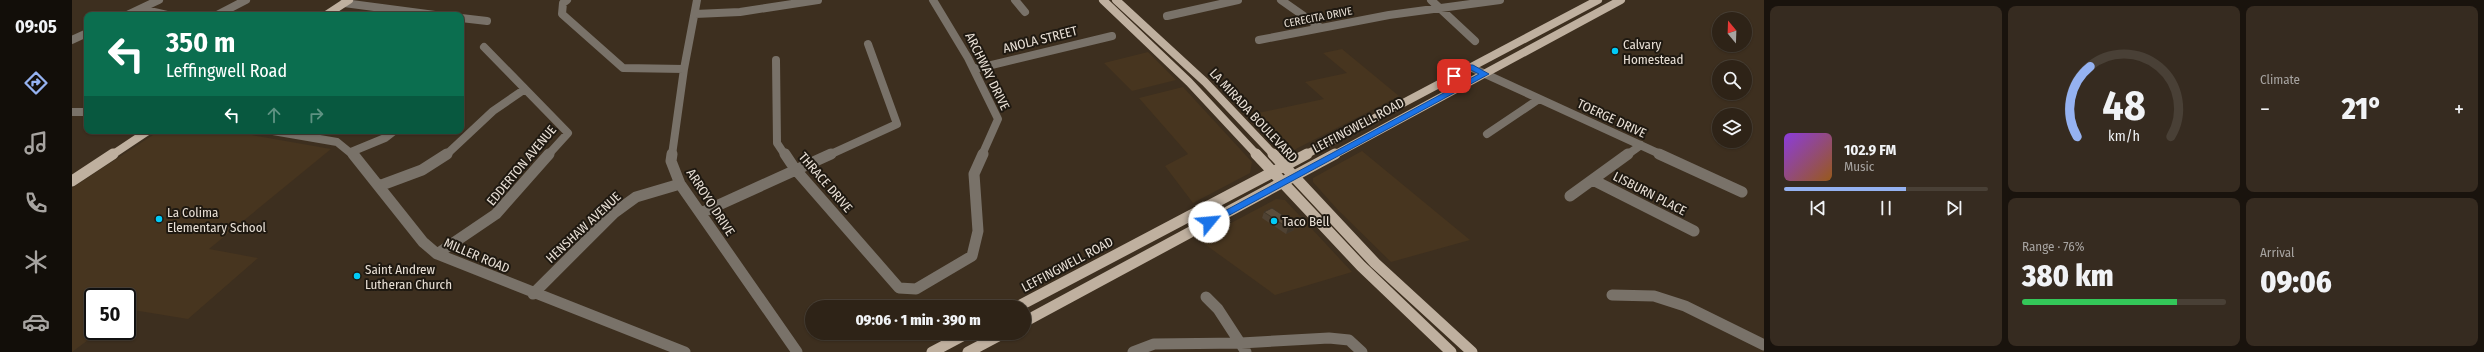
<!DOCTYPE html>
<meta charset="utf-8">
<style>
body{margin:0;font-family:"Fira Sans Condensed",sans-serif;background:#362b20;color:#f1f3f6;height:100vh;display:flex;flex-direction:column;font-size:15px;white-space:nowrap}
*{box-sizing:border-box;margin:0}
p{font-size:13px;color:#a7a4a1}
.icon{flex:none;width:22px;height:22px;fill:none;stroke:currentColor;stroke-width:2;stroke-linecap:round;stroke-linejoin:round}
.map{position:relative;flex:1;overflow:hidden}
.panel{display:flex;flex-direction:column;gap:6px;padding:6px;background:#19130d;width:720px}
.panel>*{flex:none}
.hud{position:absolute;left:12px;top:12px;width:380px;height:122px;border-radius:8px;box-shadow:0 1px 3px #0004,0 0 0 1px #494036;background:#0b6e4f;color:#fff;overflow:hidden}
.needle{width:26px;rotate:341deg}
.tools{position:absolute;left:1640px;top:12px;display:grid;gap:8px}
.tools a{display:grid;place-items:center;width:40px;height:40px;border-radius:50%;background:#2e2317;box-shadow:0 1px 3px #0004,0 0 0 1px #494036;font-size:20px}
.speed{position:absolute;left:12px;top:288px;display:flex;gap:8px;font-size:20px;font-weight:700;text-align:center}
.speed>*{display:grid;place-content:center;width:52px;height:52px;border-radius:50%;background:#2e2317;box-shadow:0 1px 3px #0004,0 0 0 1px #494036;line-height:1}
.speed .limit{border:2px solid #111;border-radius:6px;background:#fff;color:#111}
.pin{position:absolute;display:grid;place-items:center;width:34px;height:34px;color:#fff;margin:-17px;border-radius:8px;box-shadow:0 2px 6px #0006}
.me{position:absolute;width:44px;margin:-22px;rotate:62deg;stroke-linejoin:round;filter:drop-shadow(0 0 3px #0008)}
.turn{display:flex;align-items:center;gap:14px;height:84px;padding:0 16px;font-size:18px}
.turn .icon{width:52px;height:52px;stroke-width:2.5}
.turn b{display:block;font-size:28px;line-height:34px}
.lanes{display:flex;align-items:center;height:38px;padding:0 16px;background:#0003;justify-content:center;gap:20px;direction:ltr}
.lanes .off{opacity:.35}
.big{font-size:30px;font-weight:800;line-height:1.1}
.panel .tile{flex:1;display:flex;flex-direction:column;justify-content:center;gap:6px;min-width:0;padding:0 14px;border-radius:8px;background:#362b20}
.panel .dial{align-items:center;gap:0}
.dial svg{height:104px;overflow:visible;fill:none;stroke:#494036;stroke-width:7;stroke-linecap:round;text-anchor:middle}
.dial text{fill:#f1f3f6;stroke:none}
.song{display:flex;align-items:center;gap:12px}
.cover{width:48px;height:48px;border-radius:6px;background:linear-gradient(135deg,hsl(270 70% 55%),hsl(30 70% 35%))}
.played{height:4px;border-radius:2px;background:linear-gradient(90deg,#95b2f1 60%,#494036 60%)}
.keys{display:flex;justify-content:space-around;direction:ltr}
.heat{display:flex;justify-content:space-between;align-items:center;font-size:22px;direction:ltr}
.charge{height:6px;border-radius:3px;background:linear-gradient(90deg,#34c759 76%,#494036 0)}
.panel .tiles{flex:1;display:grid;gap:6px;grid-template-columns:repeat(3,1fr)}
.tile:first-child{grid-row:span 2}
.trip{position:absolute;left:733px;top:300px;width:226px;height:40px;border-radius:20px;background:#2e2317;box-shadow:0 1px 3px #0004,0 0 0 1px #494036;font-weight:800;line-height:40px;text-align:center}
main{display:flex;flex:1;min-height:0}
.dock{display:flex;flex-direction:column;width:72px;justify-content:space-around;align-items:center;background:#120e09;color:#a7a4a1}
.dock .icon{width:28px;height:28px}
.dock .selected{color:#95b2f1}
.dock b{font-size:18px;color:#f1f3f6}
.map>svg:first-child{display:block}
</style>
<main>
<nav class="dock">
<b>09:05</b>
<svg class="icon selected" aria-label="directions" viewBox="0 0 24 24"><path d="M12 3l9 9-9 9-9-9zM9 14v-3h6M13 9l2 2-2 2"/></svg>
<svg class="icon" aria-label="music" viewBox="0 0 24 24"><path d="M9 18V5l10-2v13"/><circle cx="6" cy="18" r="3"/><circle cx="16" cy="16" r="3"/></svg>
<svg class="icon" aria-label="phone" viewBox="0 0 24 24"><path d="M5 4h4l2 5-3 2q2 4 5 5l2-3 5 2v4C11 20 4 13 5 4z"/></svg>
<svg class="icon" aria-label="climate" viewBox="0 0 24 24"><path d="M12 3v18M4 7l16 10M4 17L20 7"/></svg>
<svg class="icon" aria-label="car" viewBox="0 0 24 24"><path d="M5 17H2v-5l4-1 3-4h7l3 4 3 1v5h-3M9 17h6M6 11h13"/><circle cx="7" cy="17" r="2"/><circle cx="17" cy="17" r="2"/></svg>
</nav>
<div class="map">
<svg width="1692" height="352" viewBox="0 0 1692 352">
<rect width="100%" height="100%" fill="#3d2f1f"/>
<path fill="#47351f" d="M 1270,49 L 1327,96 L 1220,151 L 1208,148 L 1177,115 L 1252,99 L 1233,82 L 1275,73 L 1251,53 Z
M 1076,52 L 1104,80 L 1060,91 L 1032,63 Z
M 1111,87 L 1180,162 L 1178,173 L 1121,203 L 1093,166 L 1116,154 L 1067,98 Z
M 87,131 L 157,131 L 259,149 L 137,249 L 186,258 L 116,319 L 55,309 L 55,297 L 21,297 L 21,331 L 28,331 L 0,352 L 0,188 Z
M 1290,151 L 1398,240 L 1319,262 L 1265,209 L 1241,182 L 1241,178 Z
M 1204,199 L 1213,200 L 1280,272 L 1203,295 L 1127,240 Z"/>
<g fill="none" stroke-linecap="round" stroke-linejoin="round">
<path stroke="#797269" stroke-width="8" d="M 495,0 L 491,3 L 490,14 L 551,68 L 612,69
M 861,0 L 896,58 L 926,119 L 910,155
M 943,0 L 953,12
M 1209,0 L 1249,28
M 1359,0 L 1403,41
M 272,3 L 363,15
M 69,9 L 95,15
M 623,14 L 668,12 L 746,0
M 55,15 L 87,0
M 145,15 L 174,0
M 1095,16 L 1166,0
M 389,18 L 415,21
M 0,40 L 15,33
M 1187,40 L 1317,15 L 1428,0
M 412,47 L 496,133 L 476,155
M 704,60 L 705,143 L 713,155
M 1398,67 L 1590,155
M 903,69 L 1040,36
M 0,112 L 15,112
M 201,131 L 265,142 L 281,155
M 1415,134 L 1467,99
M 279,152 L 313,138 L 322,131
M 374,155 L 421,111 L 453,89
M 600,155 L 612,69 L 625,0
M 757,155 L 825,124 L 796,44
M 1555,155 L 1569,145"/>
<path stroke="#797269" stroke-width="11" d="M 281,154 L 351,242 L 365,254 L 613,352
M 600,154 L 599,161 L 608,184 L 725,352
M 713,154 L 723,169 L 827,288 L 844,289 L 900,256 L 906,231 L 902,174 L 911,154
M 1587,154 L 1670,192
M 1521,180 L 1622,231
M 307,186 L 350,170 L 375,154
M 1498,196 L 1556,154
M 629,213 L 759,154
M 365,254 L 424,214 L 477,154
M 461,294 L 542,213 L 564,197 L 608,184
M 1540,295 L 1582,296 L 1613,306 L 1692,345
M 1134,297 L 1146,309 L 1174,352
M 1061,352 L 1082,344 L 1169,343 L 1257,338 L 1277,340 L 1290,352"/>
<path stroke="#bfb09f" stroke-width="8" d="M 1031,0 L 1117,82 L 1185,155
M 1044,0 L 1133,82 L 1202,155
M 254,15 L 277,0
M 40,155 L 76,131
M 1233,155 L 1526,0
M 1262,155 L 1549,0"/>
<path stroke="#bfb09f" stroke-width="11" d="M 1184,154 L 1289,266 L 1379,352
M 1201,154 L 1303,263 L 1400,352
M 0,181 L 41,154
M 945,307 L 1235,154
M 952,322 L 1263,154
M 860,352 L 896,333
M 896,352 L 932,333"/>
</g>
<path fill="#4f4233" d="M 1192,212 L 1222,230 L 1214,234 L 1190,218 Z"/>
<path fill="#403629" d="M 1224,224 L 1222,230 L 1214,234 L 1216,228 Z"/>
<path fill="#5c4d3b" stroke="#403629" d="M 1200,208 L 1224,224 L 1216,228 L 1192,212 Z"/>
<path fill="#1a73e8" stroke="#114b97" d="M 1396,65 L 1401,65 L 1417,74 L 1141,224 L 1134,224 L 1132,222 L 1407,74 L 1399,70 L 1385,77 L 1378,76 Z"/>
<g fill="#00cbf8" stroke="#1f1911" stroke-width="1.5">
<circle cx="1543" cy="51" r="4"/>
<circle cx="87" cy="219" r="4"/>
<circle cx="1202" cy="221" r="4"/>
<circle cx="285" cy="276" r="4"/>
</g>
<g text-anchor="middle" stroke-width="4" stroke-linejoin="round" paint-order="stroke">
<g font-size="11" fill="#e9e0d6" stroke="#1f1911">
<text transform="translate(1246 17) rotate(-11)" y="4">CERECITA DRIVE</text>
</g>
<g font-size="13" fill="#e9e0d6" stroke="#1f1911">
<text transform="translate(968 39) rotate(-14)" y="5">ANOLA STREET</text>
<text transform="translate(916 71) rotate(64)" y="5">ARCHWAY DRIVE</text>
<text transform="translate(1182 115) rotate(47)" y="5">LA MIRADA BOULEVARD</text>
<text transform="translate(1540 118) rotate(25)" y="5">TOERGE DRIVE</text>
<text transform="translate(1286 125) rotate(-28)" y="5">LEFFINGWELL ROAD</text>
<text transform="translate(449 165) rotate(-50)" y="5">EDDERTON AVENUE</text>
<text transform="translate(754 182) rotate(49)" y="5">THRACE DRIVE</text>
<text transform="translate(1578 193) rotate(27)" y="5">LISBURN PLACE</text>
<text transform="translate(639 202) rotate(57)" y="5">ARROYO DRIVE</text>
<text transform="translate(511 227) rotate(-43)" y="5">HENSHAW AVENUE</text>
<text transform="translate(405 255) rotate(23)" y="5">MILLER ROAD</text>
<text transform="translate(995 264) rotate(-28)" y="5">LEFFINGWELL ROAD</text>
</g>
<g font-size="13" fill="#e9e0d6" stroke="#1f1911" text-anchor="start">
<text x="1551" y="49">Calvary<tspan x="1551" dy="15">Homestead</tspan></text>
<text x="95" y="217">La Colima<tspan x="95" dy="15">Elementary School</tspan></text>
<text x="1210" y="226">Taco Bell</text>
<text x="293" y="274">Saint Andrew<tspan x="293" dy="15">Lutheran Church</tspan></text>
</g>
</g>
</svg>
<div class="tools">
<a><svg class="needle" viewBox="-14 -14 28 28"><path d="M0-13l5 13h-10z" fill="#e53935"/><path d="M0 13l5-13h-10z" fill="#a7a4a1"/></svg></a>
<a><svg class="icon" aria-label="search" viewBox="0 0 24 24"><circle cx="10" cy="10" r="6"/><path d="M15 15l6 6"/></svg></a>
<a><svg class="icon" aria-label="layers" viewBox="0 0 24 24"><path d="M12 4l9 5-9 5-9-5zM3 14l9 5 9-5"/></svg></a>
</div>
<div class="speed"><div class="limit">50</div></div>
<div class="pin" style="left:1382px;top:76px;background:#d93025"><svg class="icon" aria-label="arrive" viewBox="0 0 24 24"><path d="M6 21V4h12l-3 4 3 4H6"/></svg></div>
<svg class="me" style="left:1137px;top:222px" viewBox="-20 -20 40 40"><circle r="19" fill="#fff"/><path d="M0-13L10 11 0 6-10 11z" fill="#1a73e8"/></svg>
<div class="trip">09:06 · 1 min · 390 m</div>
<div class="hud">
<div class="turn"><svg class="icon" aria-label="left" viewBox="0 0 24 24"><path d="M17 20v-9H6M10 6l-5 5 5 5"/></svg><div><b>350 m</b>Leffingwell Road</div></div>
<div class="lanes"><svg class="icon" aria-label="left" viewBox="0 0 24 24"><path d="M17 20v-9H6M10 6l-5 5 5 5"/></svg><svg class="icon off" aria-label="ahead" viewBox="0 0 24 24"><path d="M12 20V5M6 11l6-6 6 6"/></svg><svg class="icon off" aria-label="right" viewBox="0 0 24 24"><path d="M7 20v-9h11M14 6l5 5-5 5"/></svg></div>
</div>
</div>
<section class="panel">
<div class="tiles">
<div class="tile">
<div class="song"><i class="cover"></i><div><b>102.9 FM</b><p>Music</p></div></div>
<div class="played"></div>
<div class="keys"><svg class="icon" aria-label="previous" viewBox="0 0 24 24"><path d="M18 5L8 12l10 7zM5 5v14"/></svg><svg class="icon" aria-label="pause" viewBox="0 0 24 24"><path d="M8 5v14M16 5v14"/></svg><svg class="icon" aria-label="next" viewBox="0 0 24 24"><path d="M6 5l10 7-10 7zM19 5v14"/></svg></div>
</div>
<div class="tile dial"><svg viewBox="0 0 100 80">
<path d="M14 69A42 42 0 1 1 86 69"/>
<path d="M14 69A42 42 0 0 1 24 15" stroke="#95b2f1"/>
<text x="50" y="56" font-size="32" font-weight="700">48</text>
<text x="50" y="72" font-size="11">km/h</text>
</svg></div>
<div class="tile"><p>Climate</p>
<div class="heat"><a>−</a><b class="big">21°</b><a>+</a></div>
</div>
<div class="tile"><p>Range · 76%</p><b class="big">380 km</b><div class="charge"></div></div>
<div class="tile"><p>Arrival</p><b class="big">09:06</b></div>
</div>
</section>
</main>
